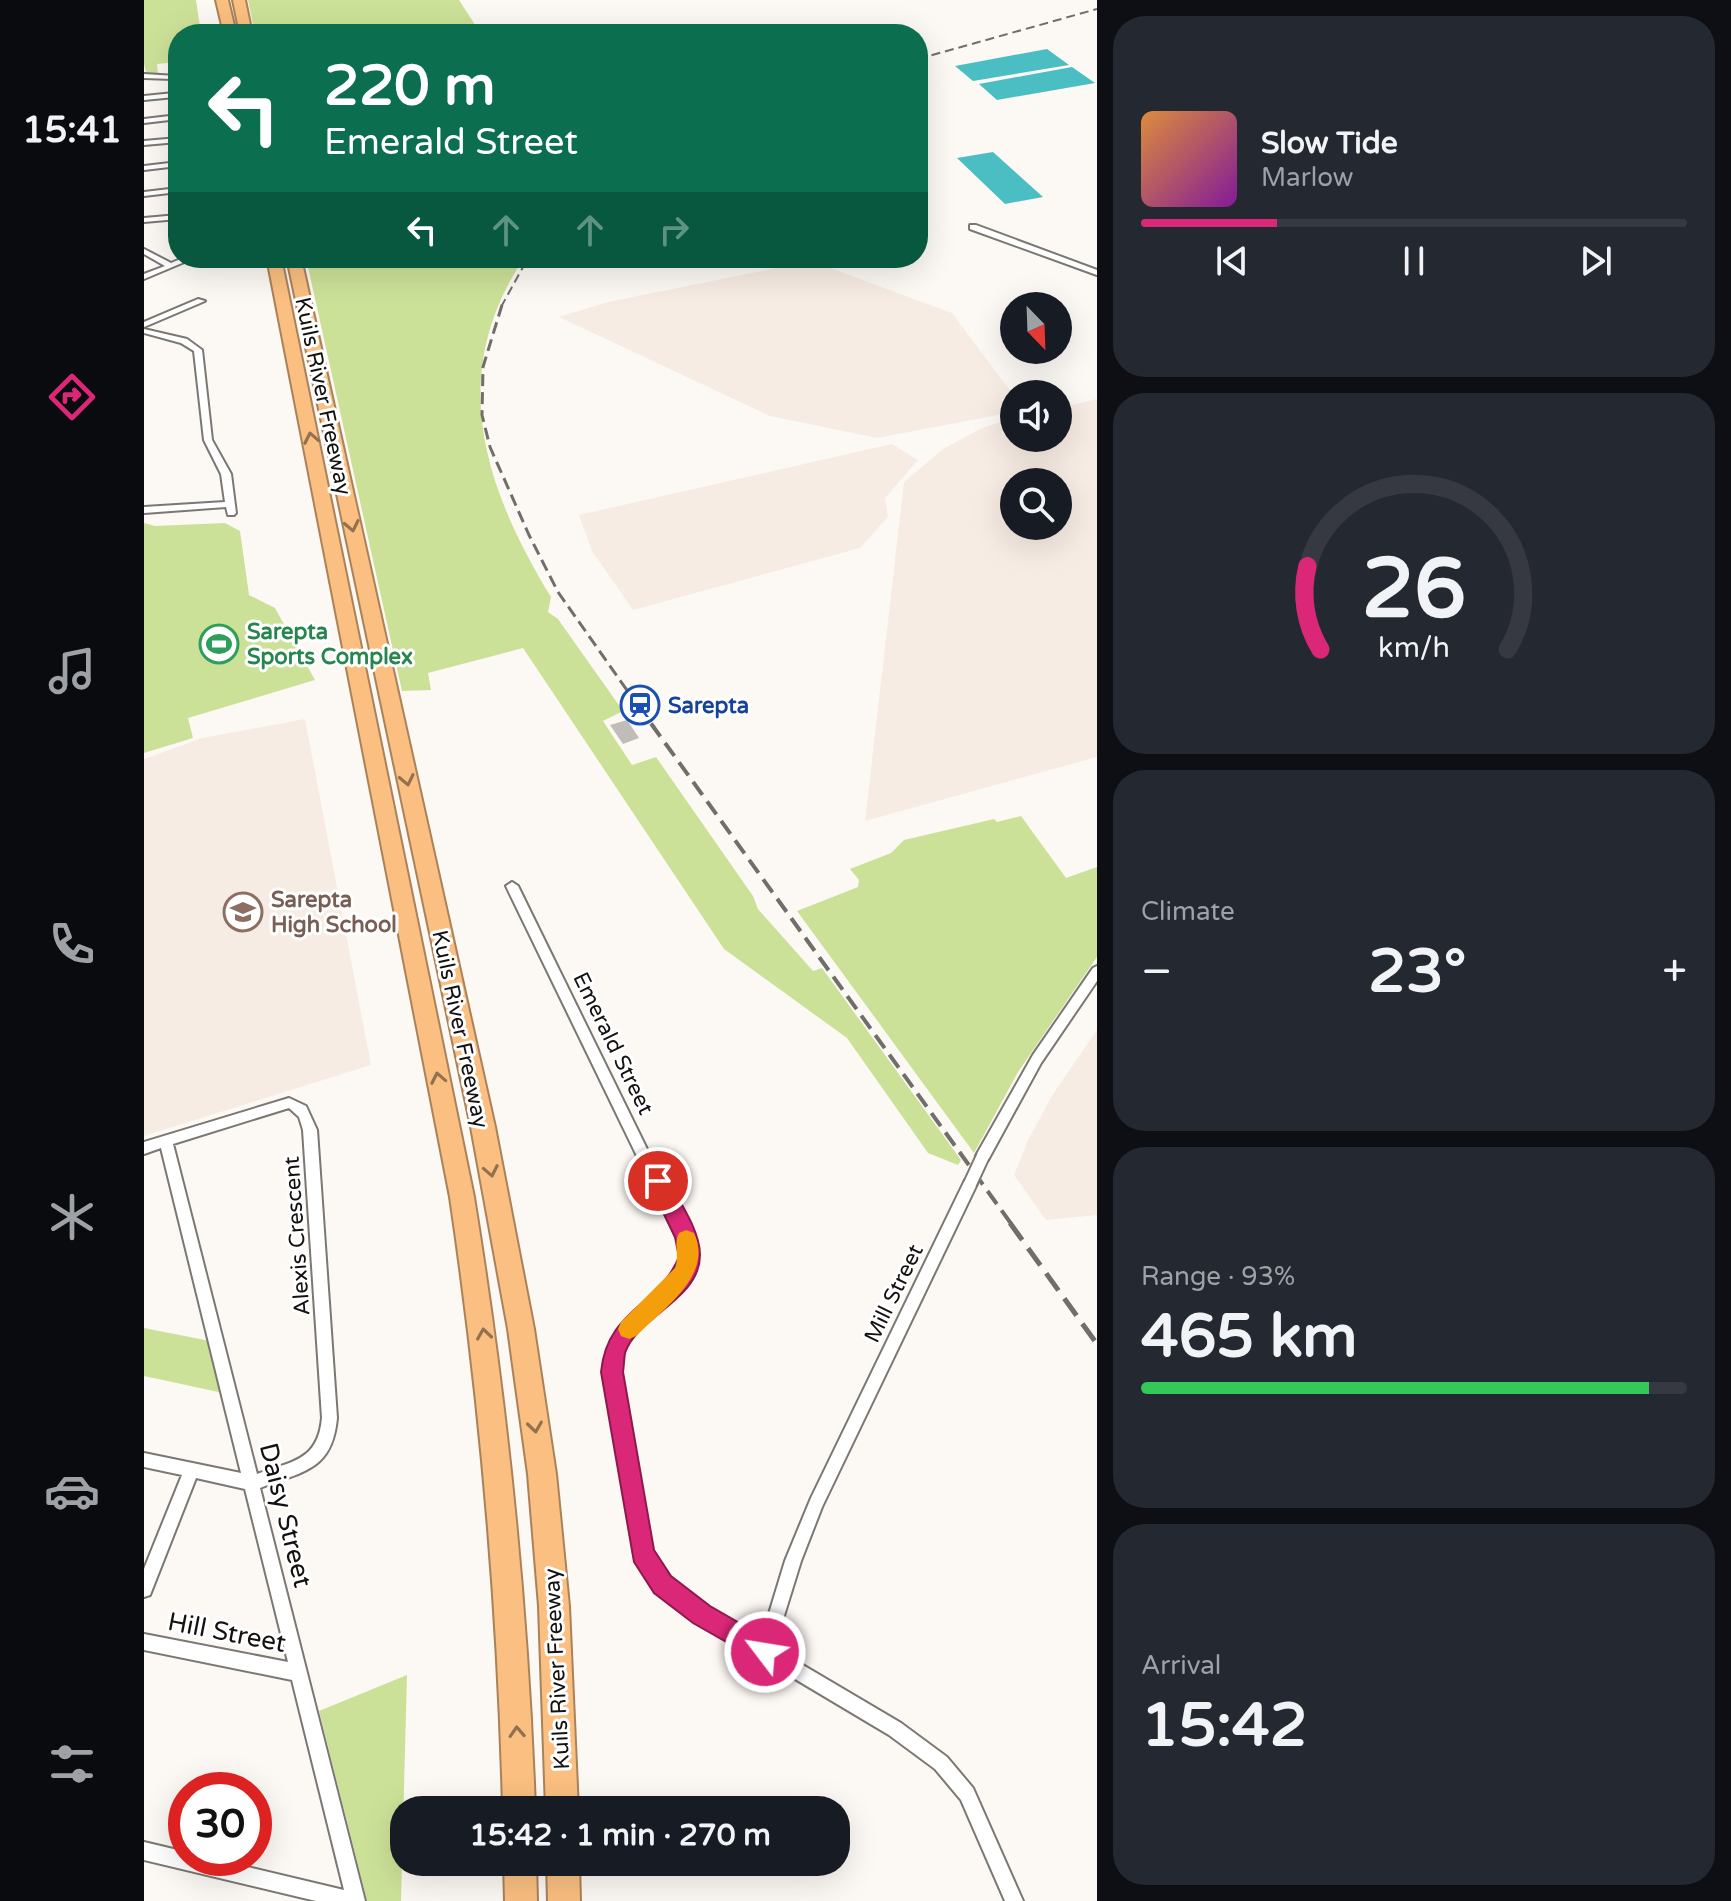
<!DOCTYPE html>
<meta charset="utf-8">
<style>
body{margin:0;font-family:"Varela Round",sans-serif;background:#242831;color:#f1f3f6;height:100vh;display:flex;flex-direction:column;font-size:30px;white-space:nowrap}
*{box-sizing:border-box;margin:0}
p{font-size:26px;color:#9ea1a6}
.icon{flex:none;width:44px;height:44px;fill:none;stroke:currentColor;stroke-width:2;stroke-linecap:round;stroke-linejoin:round}
.map{position:relative;flex:1;overflow:hidden}
.drawer{display:flex;flex-direction:column;gap:16px;padding:16px;background:#0d0f14;width:634px}
.drawer>*{flex:none}
.banner{position:absolute;left:24px;top:24px;width:760px;height:244px;border-radius:32px;box-shadow:0 8px 32px #0002;background:#0b6e4f;color:#fff;overflow:hidden}
.needle{width:52px;rotate:157deg}
.controls{position:absolute;left:856px;top:292px;display:grid;gap:16px}
.controls a{display:grid;place-items:center;width:72px;height:72px;border-radius:50%;background:#171b24;box-shadow:0 8px 32px #0002;font-size:40px}
.speed{position:absolute;left:24px;top:1772px;display:flex;gap:16px;font-size:40px;font-weight:700;text-align:center}
.speed>*{display:grid;place-content:center;width:104px;height:104px;border-radius:50%;background:#171b24;box-shadow:0 8px 32px #0002;line-height:1}
.speed .limit{border:12px solid #d22;background:#fff;color:#111}
.pin{position:absolute;display:grid;place-items:center;width:68px;height:68px;color:#fff;margin:-34px;border:4px solid #fff;border-radius:50%;box-shadow:0 2px 8px #0007}
.me{position:absolute;width:88px;margin:-44px;rotate:301deg;stroke-linejoin:round;filter:drop-shadow(0 0 6px #0008)}
.turn{display:flex;align-items:center;gap:28px;height:168px;padding:0 24px;font-size:36px}
.turn .icon{width:104px;height:104px;stroke-width:2.5}
.turn b{display:block;font-size:56px;line-height:68px}
.lanes{display:flex;align-items:center;height:76px;padding:0 24px;background:#0003;justify-content:center;gap:40px;direction:ltr}
.lanes .off{opacity:.35}
.big{font-size:60px;font-weight:800;line-height:1.1}
.drawer .widget{flex:1;display:flex;flex-direction:column;justify-content:center;gap:12px;min-width:0;padding:0 28px;border-radius:32px;background:#242831}
.drawer .dial{align-items:center;gap:0}
.dial svg{height:208px;overflow:visible;fill:none;stroke:#363941;stroke-width:7;stroke-linecap:round;text-anchor:middle}
.dial text{fill:#f1f3f6;stroke:none}
.song{display:flex;align-items:center;gap:24px}
.cover{width:96px;height:96px;border-radius:12px;background:linear-gradient(135deg,hsl(30 70% 55%),hsl(290 70% 35%))}
.played{height:8px;border-radius:4px;background:linear-gradient(90deg,#db2777 25%,#363941 25%)}
.keys{display:flex;justify-content:space-around;direction:ltr}
.heat{display:flex;justify-content:space-between;align-items:center;font-size:44px;direction:ltr}
.charge{height:12px;border-radius:6px;background:linear-gradient(90deg,#34c759 93%,#363941 0)}
.trip{position:absolute;left:246px;top:1796px;width:460px;height:80px;border-radius:32px;background:#171b24;box-shadow:0 8px 32px #0002;font-weight:800;line-height:80px;text-align:center}
main{display:flex;flex:1;min-height:0}
.dock{display:flex;flex-direction:column;width:144px;justify-content:space-around;align-items:center;background:#090b0e;color:#9ea1a6}
.dock .icon{width:56px;height:56px}
.dock .current{color:#db2777}
.dock b{font-size:36px;color:#f1f3f6}
.map>svg:first-child{display:block}
</style>
<main>
<nav class="dock">
<b>15:41</b>
<svg class="icon current" aria-label="directions" viewBox="0 0 24 24"><path d="M12 3l9 9-9 9-9-9zM9 14v-3h6M13 9l2 2-2 2"/></svg>
<svg class="icon" aria-label="music" viewBox="0 0 24 24"><path d="M9 18V5l10-2v13"/><circle cx="6" cy="18" r="3"/><circle cx="16" cy="16" r="3"/></svg>
<svg class="icon" aria-label="phone" viewBox="0 0 24 24"><path d="M5 4h4l2 5-3 2q2 4 5 5l2-3 5 2v4C11 20 4 13 5 4z"/></svg>
<svg class="icon" aria-label="climate" viewBox="0 0 24 24"><path d="M12 3v18M4 7l16 10M4 17L20 7"/></svg>
<svg class="icon" aria-label="car" viewBox="0 0 24 24"><path d="M5 17H2v-5l4-1 3-4h7l3 4 3 1v5h-3M9 17h6M6 11h13"/><circle cx="7" cy="17" r="2"/><circle cx="17" cy="17" r="2"/></svg>
<svg class="icon" aria-label="filters" viewBox="0 0 24 24"><path d="M4 7h16M4 17h16"/><circle cx="9" cy="7" r="2"/><circle cx="15" cy="17" r="2"/></svg>
</nav>
<div class="map">
<svg width="953" height="1901" viewBox="0 0 953 1901">
<rect width="100%" height="100%" fill="#fcf8f4"/>
<path fill="#f7ece3" fill-rule="evenodd" d="M 667,261 L 808,313 L 870,396 L 870,412 L 733,438 L 626,416 L 415,317 L 464,302 Z
M 953,399 L 953,757 L 721,821 L 760,482 L 799,449 L 836,429 L 870,417 L 870,438 L 914,438 L 914,408 ZM 870,482 L 914,482 L 914,526 L 870,526 Z
M 748,444 L 774,460 L 741,498 L 744,517 L 716,548 L 489,610 L 448,551 L 435,515 Z
M 161,719 L 227,1065 L 0,1136 L 0,759 L 58,738 Z
M 953,1030 L 953,1215 L 902,1220 L 870,1175 L 885,1138 L 909,1094 Z"/>
<path fill="#cce198" d="M 0,0 L 52,0 L 57,34 L 34,34 L 34,62 L 13,64 L 14,75 L 3,76 L 0,64 Z
M 104,0 L 315,0 L 337,34 L 111,34 Z
M 162,258 L 380,258 C 302,375 340,487 407,597 L 404,612 L 414,619 L 479,711 L 459,721 L 488,765 L 512,757 L 609,896 L 614,909 L 669,971 L 678,968 L 817,1160 L 814,1165 L 784,1153 L 703,1038 L 580,949 L 379,648 L 284,673 L 287,690 L 258,691 Z
M 0,523 L 11,526 L 81,523 L 96,531 L 105,595 L 131,608 L 171,680 L 44,718 L 49,738 L 0,753 Z
M 877,816 L 922,878 L 953,867 L 953,957 L 874,1072 L 830,1153 L 653,911 L 714,887 L 715,880 L 706,869 L 747,853 L 760,840 L 850,819 L 853,822 Z
M 0,1328 L 66,1341 L 79,1393 L 0,1376 Z
M 263,1675 L 257,1901 L 223,1901 L 175,1711 Z"/>
<path fill="#4abec2" d="M 903,49 L 925,65 L 829,81 L 811,66 Z
M 928,67 L 951,83 L 853,100 L 835,84 Z
M 849,152 L 899,197 L 861,204 L 813,158 Z"/>
<path fill="#c0bcb8" d="M 483,720 L 495,738 L 479,744 L 466,725 Z"/>
<g fill="none" stroke-linecap="round" stroke-linejoin="round">
<defs>
<path id="minor" d="M 0,74 L 33,76 L 34,100 L 31,97 L 0,100 L 0,96 L 30,93 L 28,79 L 0,78 Z
M 34,115 L 34,119 L 0,123 L 0,119 Z
M 34,138 L 34,142 L 0,145 L 0,141 Z
M 34,162 L 34,166 L 0,170 L 0,166 Z
M 34,188 L 34,192 L 0,196 L 0,192 Z
M 34,215 L 34,219 L 0,222 L 0,218 Z
M 826,225 L 832,225 L 953,270 L 953,275 L 826,229 Z
M 0,249 L 27,263 L 39,258 L 50,258 L 0,279 L 0,274 L 21,266 L 0,254 Z
M 54,299 L 61,301 L 0,327 L 0,322 Z
M 0,329 L 43,339 L 58,350 L 68,440 L 87,474 L 92,513 L 90,515 L 84,515 L 82,507 L 0,513 L 0,507 L 81,502 L 77,474 L 60,440 L 50,351 L 37,343 L 0,333 Z
M 368,882 L 374,886 L 552,1249 C 547,1302 504,1305 483,1342 C 478,1351 477,1362 475,1372 L 505,1551 L 524,1579 L 564,1608 L 617,1640 L 641,1561 L 667,1498 L 821,1180 L 826,1178 L 831,1180 L 833,1184 L 678,1507 L 657,1561 L 630,1648 L 757,1723 L 803,1757 L 829,1788 L 879,1901 L 861,1901 L 817,1800 L 791,1769 L 745,1735 L 552,1620 L 512,1591 L 490,1554 L 461,1372 C 463,1358 465,1343 474,1330 C 495,1300 534,1290 538,1249 L 362,886 Z
M 953,966 L 953,981 L 897,1063 L 844,1160 L 839,1162 L 834,1160 L 832,1156 L 834,1152 L 889,1055 L 949,968 Z
M 145,1098 L 162,1106 L 173,1130 L 193,1418 C 188,1471 159,1471 116,1488 L 221,1901 L 172,1901 L 0,1860 L 0,1842 L 42,1852 L 42,1858 L 66,1858 L 200,1890 L 148,1680 L 0,1650 L 0,1634 L 144,1662 L 101,1489 L 52,1478 L 6,1595 L 0,1597 L 0,1569 L 38,1475 L 0,1467 L 0,1453 L 97,1473 L 17,1148 L 0,1154 L 0,1142 ZM 145,1108 L 155,1117 L 159,1130 L 178,1418 C 174,1461 148,1461 113,1474 L 29,1144 Z"/>
<path id="motorway" d="M 72,0 L 84,0 L 92,34 L 80,34 Z
M 89,0 L 101,0 L 108,34 L 96,34 Z
M 123,258 L 137,258 L 330,1197 C 363,1401 384,1604 391,1810 L 359,1810 C 354,1604 336,1401 306,1197 Z
M 143,258 L 157,258 L 351,1127 L 390,1329 L 412,1474 L 425,1606 L 434,1810 L 402,1810 L 395,1606 L 384,1474 L 364,1329 L 327,1127 Z
M 360,1862 L 392,1862 L 393,1901 L 361,1901 Z
M 403,1862 L 435,1862 L 436,1901 L 404,1901 Z"/>
</defs>
<use href="#minor" stroke="#7b7773" stroke-width="4"/>
<use href="#motorway" stroke="#aa825a" stroke-width="4"/>
<use href="#minor" fill="#fff" fill-rule="evenodd"/>
<use href="#motorway" fill="#fabf81" fill-rule="evenodd"/>
<path stroke="#706d6b" stroke-width="2" stroke-dasharray="9 5" stroke-linecap="butt" d="M 774,59 L 953,9
M 357,307 L 384,258"/>
<path stroke="#706d6b" stroke-width="3" stroke-dasharray="12 6" stroke-linecap="butt" d="M 358,305 L 339,367 L 338,415 L 346,447 L 385,535 L 414,592 L 494,706"/>
<path stroke="#706d6b" stroke-width="4" stroke-dasharray="16 8" stroke-linecap="butt" d="M 493,704 L 868,1225"/>
<path stroke="#706d6b" stroke-width="5" stroke-dasharray="21 10" stroke-linecap="butt" d="M 866,1223 L 953,1344"/>
<defs>
<path id="minor-bridge" d="M 826,1184 L 839,1156"/>
</defs>
<use href="#minor-bridge" stroke="#7b7773" stroke-width="16" stroke-linecap="butt"/>
<use href="#minor-bridge" stroke="#fff" stroke-width="12"/>
</g>
<defs><path id="oneway-chevron" d="M-2-3.5L2.5 0L-2 3.5" fill="none" stroke-width="1.6" stroke-linecap="round" stroke-linejoin="round" transform="scale(2)"/></defs>
<g stroke="#92714f">
<use href="#oneway-chevron" transform="translate(167 438) rotate(-101)"/>
<use href="#oneway-chevron" transform="translate(208 526) rotate(78)"/>
<use href="#oneway-chevron" transform="translate(263 780) rotate(78)"/>
<use href="#oneway-chevron" transform="translate(294 1078) rotate(-101)"/>
<use href="#oneway-chevron" transform="translate(347 1171) rotate(79)"/>
<use href="#oneway-chevron" transform="translate(340 1334) rotate(-98)"/>
<use href="#oneway-chevron" transform="translate(391 1427) rotate(82)"/>
<use href="#oneway-chevron" transform="translate(373 1732) rotate(-93)"/>
</g>
<path fill="#db2777" stroke="#8e194d" stroke-width="2" d="M 514,1173 L 521,1175 C 533,1198 556,1229 556,1255 C 556,1300 493,1316 481,1353 C 480,1359 480,1366 479,1372 L 510,1550 L 527,1576 L 566,1606 L 630,1643 L 634,1652 L 630,1661 L 621,1664 L 549,1623 L 510,1593 L 490,1562 L 457,1372 C 463,1309 515,1306 535,1257 L 531,1237 L 504,1181 L 507,1175 Z"/>
<path fill="#f59e0b" d="M 542,1230 L 550,1233 C 570,1275 519,1309 492,1336 L 485,1339 L 477,1336 L 474,1329 L 477,1322 L 531,1268 C 536,1255 529,1244 535,1233 Z"/>
<defs>
<symbol id="stadium-ring" viewBox="-11 -11 22 22"><circle r="9.5" fill="#fff" stroke="#2e9e5b" stroke-width="1.5"/><path d="M0-5a6.5 5 0 1 0 0 10a6.5 5 0 1 0 0-10ZM-3.5-1.8h7v3.6h-7Z" fill="#2e9e5b"/></symbol>
<symbol id="station-ring" viewBox="-11 -11 22 22"><circle r="9.5" fill="#fff" stroke="#1a4fb4" stroke-width="1.5"/><path d="M-3-6H3Q5-6 5-4V2Q5 4 3 4L4.5 6H3L1.5 4h-3L-3 6H-4.5L-3 4Q-5 4-5 2V-4Q-5-6-3-6ZM-3.5-4v3h7v-3ZM-3.5 1v1.5H-2V1ZM2 1v1.5H3.5V1Z" fill="#1a4fb4"/></symbol>
<symbol id="school-ring" viewBox="-11 -11 22 22"><circle r="9.5" fill="#fff" stroke="#8d6e63" stroke-width="1.5"/><path d="M0-5L7-2L0 1L-7-2ZM-4 1L0 2.5L4 1V4Q0 6-4 4Z" fill="#8d6e63"/></symbol>
</defs>
<g fill-rule="evenodd">
<use href="#stadium-ring" x="53" y="622" width="44" height="44"/>
<use href="#station-ring" x="474" y="683" width="44" height="44"/>
<use href="#school-ring" x="77" y="890" width="44" height="44"/>
</g>
<g text-anchor="middle" stroke-width="6" stroke-linejoin="round" paint-order="stroke">
<g font-size="22" fill="#141211" stroke="#fff">
<text transform="translate(180 396) rotate(78)" y="8">Kuils River Freeway</text>
<text transform="translate(317 1029) rotate(78)" y="8">Kuils River Freeway</text>
<text transform="translate(470 1043) rotate(64)" y="8">Emerald Street</text>
<text transform="translate(152 1236) rotate(-94)" y="8">Alexis Crescent</text>
<text transform="translate(749 1293) rotate(-64)" y="8">Mill Street</text>
<text transform="translate(412 1669) rotate(-93)" y="8">Kuils River Freeway</text>
</g>
<g font-size="22" font-weight="bold" fill="#27864d" stroke="#fff" text-anchor="start">
<text x="103" y="639">Sarepta<tspan x="103" dy="25">Sports Complex</tspan></text>
</g>
<g font-size="22" font-weight="bold" fill="#164399" stroke="#fff" text-anchor="start">
<text x="524" y="713">Sarepta</text>
</g>
<g font-size="22" font-weight="bold" fill="#785e54" stroke="#fff" text-anchor="start">
<text x="127" y="907">Sarepta<tspan x="127" dy="25">High School</tspan></text>
</g>
<g font-size="26" fill="#141211" stroke="#fff">
<text transform="translate(142 1515) rotate(76)" y="9">Daisy Street</text>
<text transform="translate(83 1632) rotate(11)" y="9">Hill Street</text>
</g>
</g>
</svg>
<div class="controls">
<a><svg class="needle" viewBox="-14 -14 28 28"><path d="M0-13l5 13h-10z" fill="#e53935"/><path d="M0 13l5-13h-10z" fill="#9ea1a6"/></svg></a>
<a><svg class="icon" aria-label="sound" viewBox="0 0 24 24"><path d="M4 9h4l5-4v14l-5-4H4zM17 9q2 3 0 6"/></svg></a>
<a><svg class="icon" aria-label="search" viewBox="0 0 24 24"><circle cx="10" cy="10" r="6"/><path d="M15 15l6 6"/></svg></a>
</div>
<div class="speed"><div class="limit">30</div></div>
<div class="pin" style="left:514px;top:1181px;background:#d93025"><svg class="icon" aria-label="arrive" viewBox="0 0 24 24"><path d="M6 21V4h12l-3 4 3 4H6"/></svg></div>
<svg class="me" style="left:621px;top:1652px" viewBox="-20 -20 40 40"><circle r="17" fill="#db2777" stroke="#fff" stroke-width="3"/><path d="M0-11L8 9 0 5-8 9z" fill="#fff"/></svg>
<div class="trip">15:42 · 1 min · 270 m</div>
<div class="banner">
<div class="turn"><svg class="icon" aria-label="left" viewBox="0 0 24 24"><path d="M17 20v-9H6M10 6l-5 5 5 5"/></svg><div><b>220 m</b>Emerald Street</div></div>
<div class="lanes"><svg class="icon" aria-label="left" viewBox="0 0 24 24"><path d="M17 20v-9H6M10 6l-5 5 5 5"/></svg><svg class="icon off" aria-label="ahead" viewBox="0 0 24 24"><path d="M12 20V5M6 11l6-6 6 6"/></svg><svg class="icon off" aria-label="ahead" viewBox="0 0 24 24"><path d="M12 20V5M6 11l6-6 6 6"/></svg><svg class="icon off" aria-label="right" viewBox="0 0 24 24"><path d="M7 20v-9h11M14 6l5 5-5 5"/></svg></div>
</div>
</div>
<section class="drawer">
<div class="widget">
<div class="song"><i class="cover"></i><div><b>Slow Tide</b><p>Marlow</p></div></div>
<div class="played"></div>
<div class="keys"><svg class="icon" aria-label="previous" viewBox="0 0 24 24"><path d="M18 5L8 12l10 7zM5 5v14"/></svg><svg class="icon" aria-label="pause" viewBox="0 0 24 24"><path d="M8 5v14M16 5v14"/></svg><svg class="icon" aria-label="next" viewBox="0 0 24 24"><path d="M6 5l10 7-10 7zM19 5v14"/></svg></div>
</div>
<div class="widget dial"><svg viewBox="0 0 100 80">
<path d="M14 69A42 42 0 1 1 86 69"/>
<path d="M14 69A42 42 0 0 1 9 37" stroke="#db2777"/>
<text x="50" y="56" font-size="32" font-weight="700">26</text>
<text x="50" y="72" font-size="11">km/h</text>
</svg></div>
<div class="widget"><p>Climate</p>
<div class="heat"><a>−</a><b class="big">23°</b><a>+</a></div>
</div>
<div class="widget"><p>Range · 93%</p><b class="big">465 km</b><div class="charge"></div></div>
<div class="widget"><p>Arrival</p><b class="big">15:42</b></div>
</section>
</main>
